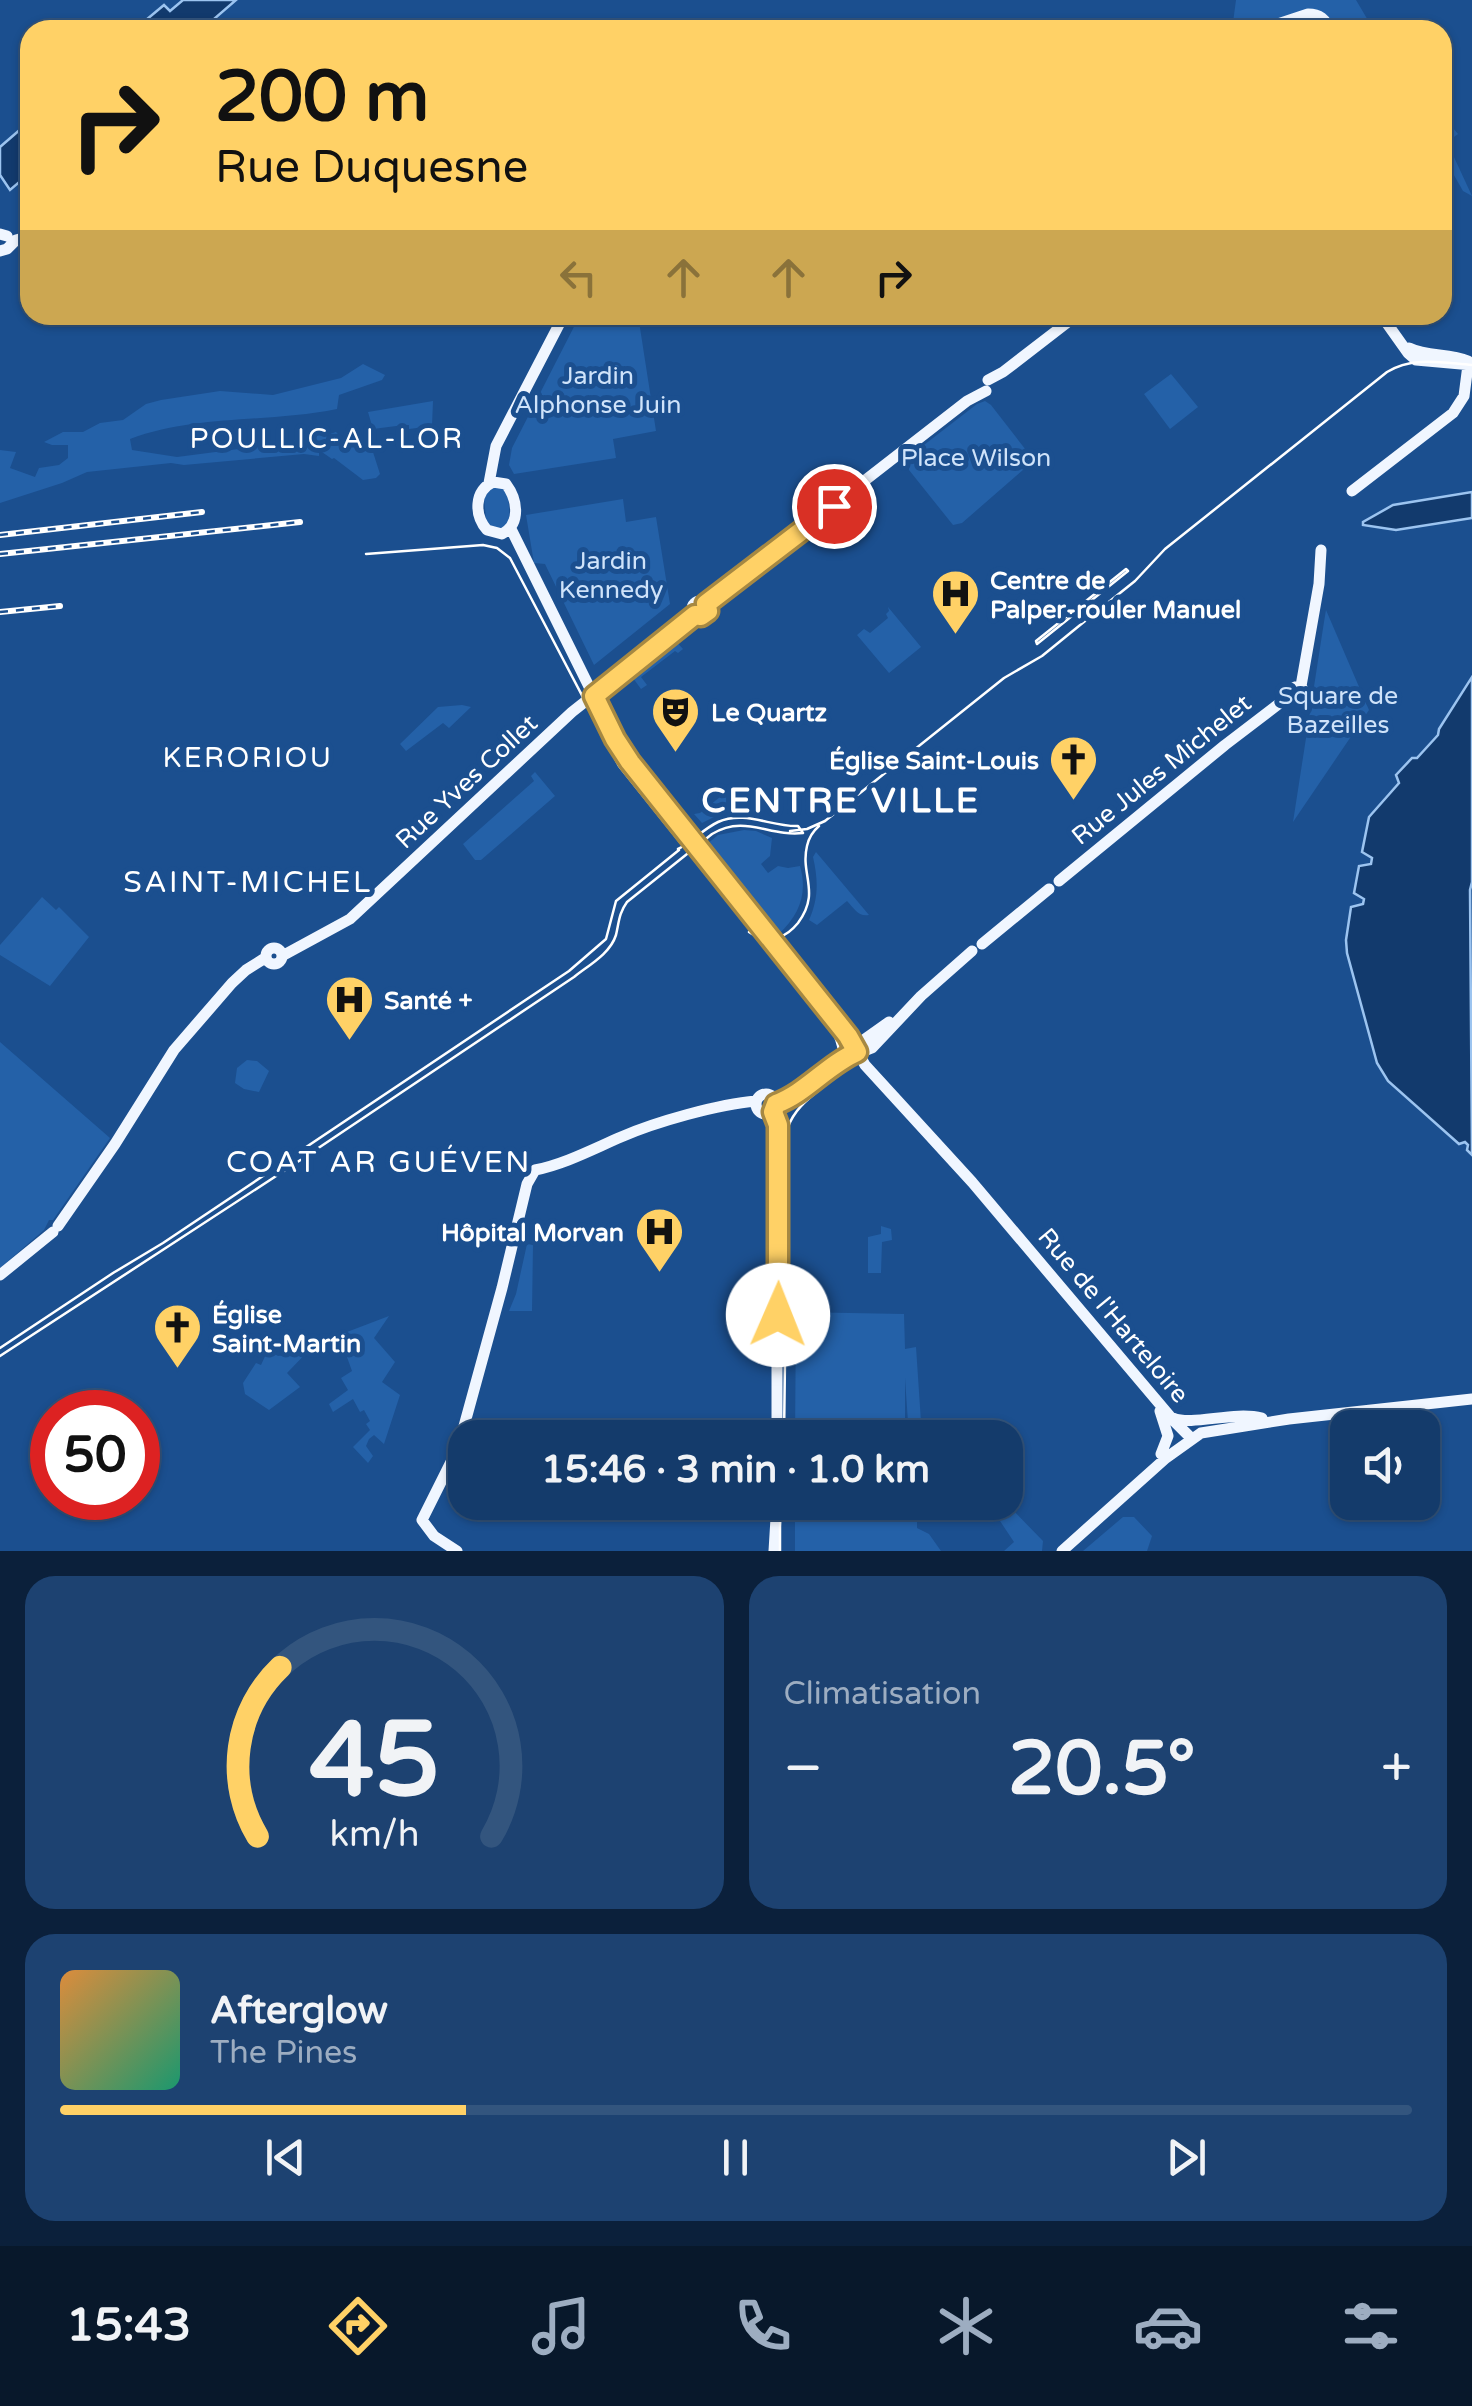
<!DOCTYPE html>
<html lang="fr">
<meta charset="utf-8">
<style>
body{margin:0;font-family:"Varela Round",sans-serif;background:#1d4271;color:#f1f3f6;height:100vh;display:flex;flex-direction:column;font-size:38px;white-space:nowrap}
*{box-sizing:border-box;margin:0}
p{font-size:32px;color:#9dadc1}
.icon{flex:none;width:55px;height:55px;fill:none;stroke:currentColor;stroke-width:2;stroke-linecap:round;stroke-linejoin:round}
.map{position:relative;height:1551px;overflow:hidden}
.drawer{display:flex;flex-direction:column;gap:25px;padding:25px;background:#0b203b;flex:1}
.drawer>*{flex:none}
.banner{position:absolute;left:20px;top:20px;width:1432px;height:305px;border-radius:30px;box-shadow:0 2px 8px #0004,0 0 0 2px #33557e;background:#ffd166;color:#111;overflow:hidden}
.tools{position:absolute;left:1330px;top:1410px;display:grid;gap:20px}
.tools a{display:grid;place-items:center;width:110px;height:110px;border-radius:20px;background:#143b6b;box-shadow:0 2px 8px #0004,0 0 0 2px #33557e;font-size:50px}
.speed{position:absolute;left:30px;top:1390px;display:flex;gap:20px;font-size:50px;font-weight:700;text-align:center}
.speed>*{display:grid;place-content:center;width:130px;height:130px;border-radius:50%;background:#143b6b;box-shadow:0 2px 8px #0004,0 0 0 2px #33557e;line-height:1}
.speed .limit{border:15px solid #d22;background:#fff;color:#111}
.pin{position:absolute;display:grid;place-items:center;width:85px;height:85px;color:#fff;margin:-42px;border:5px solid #fff;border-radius:50%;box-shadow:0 2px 10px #0007}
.me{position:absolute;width:110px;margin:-55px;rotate:1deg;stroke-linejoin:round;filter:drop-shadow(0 0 8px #0008)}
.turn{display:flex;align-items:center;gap:35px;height:210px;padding:0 30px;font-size:45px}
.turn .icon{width:130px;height:130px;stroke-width:2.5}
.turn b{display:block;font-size:70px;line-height:85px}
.lanes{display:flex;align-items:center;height:95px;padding:0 30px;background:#0003;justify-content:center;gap:50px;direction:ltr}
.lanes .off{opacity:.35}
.big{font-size:75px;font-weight:700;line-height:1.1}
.drawer .tile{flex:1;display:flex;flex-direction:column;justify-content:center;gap:15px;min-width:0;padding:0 35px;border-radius:30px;background:#1d4271}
.drawer .dial{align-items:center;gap:0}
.dial svg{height:260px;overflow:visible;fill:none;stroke:#33557e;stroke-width:7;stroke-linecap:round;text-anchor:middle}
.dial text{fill:#f1f3f6;stroke:none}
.song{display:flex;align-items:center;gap:30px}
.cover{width:120px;height:120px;border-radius:15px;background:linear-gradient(135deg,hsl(30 70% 55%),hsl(160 70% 35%))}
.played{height:10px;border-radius:5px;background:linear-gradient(90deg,#ffd166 30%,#33557e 30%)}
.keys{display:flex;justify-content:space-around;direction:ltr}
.heat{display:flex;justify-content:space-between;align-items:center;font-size:55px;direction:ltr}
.drawer .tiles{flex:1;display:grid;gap:25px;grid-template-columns:1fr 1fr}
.tile:last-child{grid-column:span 2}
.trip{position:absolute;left:448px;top:1420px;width:575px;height:100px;border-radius:30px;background:#143b6b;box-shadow:0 2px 8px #0004,0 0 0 2px #33557e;font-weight:700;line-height:100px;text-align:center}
.menu{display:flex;height:160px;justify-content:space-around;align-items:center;background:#08182b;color:#9dadc1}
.menu .icon{width:70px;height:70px}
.menu .active{color:#ffd166}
.menu b{font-size:45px;color:#f1f3f6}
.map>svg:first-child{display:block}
</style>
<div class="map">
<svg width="1472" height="1551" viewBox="0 0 1472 1551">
<rect width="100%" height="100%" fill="#1b4f8f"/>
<path fill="#2461a8" d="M 1236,0 L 1356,0 L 1372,27 L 1369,30 L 1333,30 L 1309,9 L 1242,30 L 1232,30 Z
M 1443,116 L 1458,134 L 1447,142 L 1472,196 L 1463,191 L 1443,156 Z
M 580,315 L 638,315 L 656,431 L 613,439 L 616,458 L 514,474 L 509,465 L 512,448 Z
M 363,364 L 385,375 L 382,380 L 339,395 L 337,409 C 269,423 196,414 130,439 L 132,450 L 177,457 L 292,442 L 303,436 L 303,431 L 327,427 L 330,434 L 336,432 L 347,444 L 355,442 L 359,453 L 372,449 L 380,474 L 376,478 L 363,480 L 334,458 L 332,459 L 319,450 L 319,456 L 304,454 L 184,465 L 171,463 L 87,472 L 62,483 L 0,503 L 0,450 L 16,452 L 10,468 L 35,477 L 39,468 L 59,465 L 68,458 L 68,445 L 52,445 L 44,442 L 63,432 L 83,432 L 100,423 L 123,420 L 146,404 L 161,400 L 220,391 L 273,395 L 341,378 Z
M 1171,374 L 1198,407 L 1170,429 L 1144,394 Z
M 433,401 L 432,426 L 409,429 L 409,425 L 404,425 L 373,429 L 368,412 Z
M 985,401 L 991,405 L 1029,454 L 1031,463 L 962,523 L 953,525 L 909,470 L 908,462 L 911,455 L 977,404 Z
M 493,487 L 502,488 L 508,494 L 510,521 L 503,528 L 492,528 L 486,519 L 484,497 Z
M 623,499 L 626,522 L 656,517 L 670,604 L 594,665 L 545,564 L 534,563 L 526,515 Z
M 888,607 L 921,647 L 889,673 L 857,635 L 864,629 L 870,633 L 888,618 L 886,614 L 889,611 Z
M 1326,610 L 1369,710 L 1293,822 L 1324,622 Z
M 674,639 L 683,649 L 678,653 L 675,651 L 641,677 L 647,685 L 641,689 L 630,674 Z
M 462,705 L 471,707 L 449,728 L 443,723 L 406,751 L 400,744 L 438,707 Z
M 535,772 L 555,796 L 481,860 L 475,860 L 463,844 L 534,781 L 531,776 Z
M 730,789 L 743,804 L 743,810 L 726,811 L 702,823 L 694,814 L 700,813 Z
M 744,830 L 756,831 L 772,838 L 770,856 L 761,864 L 768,873 L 778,866 L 788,868 L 800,866 C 808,894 799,915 779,934 L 706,845 L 718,835 Z
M 816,852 L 869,915 C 858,917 854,908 847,901 L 817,925 L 809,920 C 819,898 818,879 813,857 Z
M 42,897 L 56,910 L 59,907 L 89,937 L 50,986 L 0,955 L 0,945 Z
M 0,1042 L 110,1138 L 53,1220 L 49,1220 L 44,1230 L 0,1268 Z
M 247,1060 L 257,1061 L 269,1071 L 259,1092 L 244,1089 L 235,1083 L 237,1068 Z
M 881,1226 L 891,1229 L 892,1240 L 882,1242 L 881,1273 L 868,1273 L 868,1237 L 881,1234 Z
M 527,1244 L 533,1245 L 532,1311 L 509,1311 L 516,1294 Z
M 796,1312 L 904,1314 L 905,1349 L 916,1347 L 922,1437 L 909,1437 L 905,1378 L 905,1437 L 795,1438 Z
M 389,1316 L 374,1338 L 395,1362 L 382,1382 L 400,1395 L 384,1444 L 374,1435 L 369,1439 L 366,1446 L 373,1456 L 368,1463 L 353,1447 L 370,1430 L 366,1424 L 370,1421 L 364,1410 L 360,1412 L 353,1399 L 333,1412 L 329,1404 L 348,1390 L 341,1378 L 352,1371 L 339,1335 Z
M 300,1337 L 314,1345 L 287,1373 L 300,1387 L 269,1410 L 245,1394 L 243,1383 L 256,1363 L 261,1365 L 268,1350 L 278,1356 L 286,1355 Z
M 795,1502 L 923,1503 L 917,1510 L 917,1528 L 929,1534 L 941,1551 L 795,1551 Z
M 1005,1502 L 1043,1541 L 1042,1551 L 1004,1551 L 1014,1542 L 988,1503 Z
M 1123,1517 L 1134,1517 L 1152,1536 L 1147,1551 L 1083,1551 Z"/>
<path fill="#123a6d" stroke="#9cc4f0" stroke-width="2.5" d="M 183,0 L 236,0 L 206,26 L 202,25 L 196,30 L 134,30 L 164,5 L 170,11 Z
M 30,121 L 30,173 L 10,190 L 0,175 L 0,147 Z
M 1472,492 L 1472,518 L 1396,530 L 1363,525 L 1363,522 L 1393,505 Z
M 1472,677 L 1472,882 L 1470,890 L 1472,1155 L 1467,1150 L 1468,1145 L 1465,1142 L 1459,1144 L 1388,1081 L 1377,1063 L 1347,953 L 1346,940 L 1351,907 L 1363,904 L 1364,899 L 1354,893 L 1359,866 L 1371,864 L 1372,858 L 1362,852 L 1369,817 L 1399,783 L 1396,775 L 1412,758 L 1417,758 L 1438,735 L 1439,729 Z"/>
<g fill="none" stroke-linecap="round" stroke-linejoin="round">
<path stroke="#f0f6ff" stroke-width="11" d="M 1260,30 L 1308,14 C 1319,14 1327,19 1328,30
M 0,234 L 7,236
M 0,251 L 7,249 L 16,240 L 30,236
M 1381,315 L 1408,353 L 1416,360 L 1472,365
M 1409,348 C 1427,357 1449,353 1468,361
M 988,380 L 1003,372 L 1077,315
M 493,482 L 506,484 C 518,500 521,524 502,534 L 487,530 C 474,515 474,491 493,482 Z
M 489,483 L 496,446 L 564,315
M 1352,491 L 1453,413 L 1464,396 L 1468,365
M 511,529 L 615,739 L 701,854 L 848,1035 L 865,1065 L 972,1182 L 1174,1421 L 1191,1438
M692 609a8 8 0 1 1 16 0a8 8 0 1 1-16 0Z
M 706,604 L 967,401 L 986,391
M 1293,693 L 1299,698 L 1305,693 L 1301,686 L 1319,584 L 1321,550
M 1059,881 L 1225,745 L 1293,693 L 1295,687 L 1301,686
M 982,944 L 1049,889
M266 956a8 8 0 1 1 16 0a8 8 0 1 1-16 0Z
M 282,956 L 350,919 L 572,712 L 695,615
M 857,1052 L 865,1039 L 889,1022
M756 1104a10 10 0 1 1 20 0a10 10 0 1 1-20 0Z
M 776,1104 L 793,1096 L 839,1061 L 872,1048 L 921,996 L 972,951
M 773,1112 L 777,1125 L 777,1438
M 58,1226 L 115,1144 L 174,1050 L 232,983 L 246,970 L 265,958
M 0,1275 L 53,1232
M 1160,1411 L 1168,1436 L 1161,1454
M 1173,1418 C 1193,1426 1233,1411 1262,1418
M 457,1551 L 434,1536 L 422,1520 L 458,1448 L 502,1288 L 527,1184 L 535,1170 C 565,1164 593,1149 621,1137 C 655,1122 719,1104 756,1101
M 774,1551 L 777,1502
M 1062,1551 L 1166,1458 L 1201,1433 L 1289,1419 L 1472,1399"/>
<path stroke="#fff" stroke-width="2.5" d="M 366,554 L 483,545 L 497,548 L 510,558 L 619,766 L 834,1034 C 857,1088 804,1084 788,1127 L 784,1438
M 1126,569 L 1128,571 L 1037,644 L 1036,641 Z
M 790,831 L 807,829 L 825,821 L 1004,678 L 1042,656 L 1090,617 L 1135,581 L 1165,549 L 1387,372 C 1413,356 1443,363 1472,365
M 749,932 C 759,939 768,941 779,937 C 787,935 793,929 798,923 C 821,892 800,875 807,846 C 809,837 812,832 819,826
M 0,1348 L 113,1273 L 163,1243 L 569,971 L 606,939 L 616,901 L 679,850 L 678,849 C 691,843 703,829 718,822 C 745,810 771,827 798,826 L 803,833 C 769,837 745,814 712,834 L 627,902 C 619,913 619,922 616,935 C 610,954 589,965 574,977 L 293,1165 L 0,1356
M 780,1551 L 780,1502"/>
<defs>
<path id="rail" d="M 0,535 L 202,512
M 0,554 L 300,522
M 0,612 L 60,606"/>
</defs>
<use href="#rail" stroke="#fff" stroke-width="6"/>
<use href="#rail" stroke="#1b4f8f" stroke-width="2.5" stroke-dasharray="8" stroke-linecap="butt"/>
</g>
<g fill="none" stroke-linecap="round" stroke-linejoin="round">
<defs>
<path id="route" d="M 778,1315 L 778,1125 L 773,1112 L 776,1104 C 806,1093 827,1065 857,1052 L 848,1036 L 630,762 L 615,739 L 594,696 L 695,615 L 701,616 L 708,611 L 706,604 L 834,506"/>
</defs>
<use href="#route" stroke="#a68842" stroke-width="25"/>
<use href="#route" stroke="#ffd166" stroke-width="18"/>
</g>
<defs>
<symbol id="hospital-pin" viewBox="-11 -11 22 30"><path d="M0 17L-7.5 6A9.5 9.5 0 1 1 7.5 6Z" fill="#ffd166" stroke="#1b4f8f"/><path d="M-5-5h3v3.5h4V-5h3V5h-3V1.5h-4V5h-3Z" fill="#111"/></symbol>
<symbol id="theatre-pin" viewBox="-11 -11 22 30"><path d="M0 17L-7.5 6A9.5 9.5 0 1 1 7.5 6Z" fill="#ffd166" stroke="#1b4f8f"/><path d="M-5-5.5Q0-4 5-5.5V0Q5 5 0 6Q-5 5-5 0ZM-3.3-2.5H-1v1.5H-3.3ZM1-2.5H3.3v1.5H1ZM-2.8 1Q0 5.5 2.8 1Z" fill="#111"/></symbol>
<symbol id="church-pin" viewBox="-11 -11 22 30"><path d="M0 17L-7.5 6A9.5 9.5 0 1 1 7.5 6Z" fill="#ffd166" stroke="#1b4f8f"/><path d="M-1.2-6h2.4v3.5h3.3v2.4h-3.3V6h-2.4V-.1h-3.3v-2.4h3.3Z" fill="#111"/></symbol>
</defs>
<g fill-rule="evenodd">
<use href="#hospital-pin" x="928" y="566" width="55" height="75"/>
<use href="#theatre-pin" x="648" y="684" width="55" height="75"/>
<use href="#church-pin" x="1046" y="732" width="55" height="75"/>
<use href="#hospital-pin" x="322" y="972" width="55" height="75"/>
<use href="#hospital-pin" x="632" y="1204" width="55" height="75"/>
<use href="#church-pin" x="150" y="1300" width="55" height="75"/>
</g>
<g text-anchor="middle" stroke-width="10" stroke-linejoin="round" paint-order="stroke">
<g font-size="25" fill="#cfe3fa" stroke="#1b4f8f">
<text x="598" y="384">Jardin<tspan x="598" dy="29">Alphonse Juin</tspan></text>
<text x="976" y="466">Place Wilson</text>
<text x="611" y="569">Jardin<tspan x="611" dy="29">Kennedy</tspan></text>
<text x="1338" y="704">Square de<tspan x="1338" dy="29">Bazeilles</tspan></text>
</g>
<g font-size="25" font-weight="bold" fill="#fff" stroke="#1b4f8f" text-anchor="start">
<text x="990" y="589">Centre de<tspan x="990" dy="29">Palper-rouler Manuel</tspan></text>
<text x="711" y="721">Le Quartz</text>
<text x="1039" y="769" text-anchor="end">Église Saint-Louis</text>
<text x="384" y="1009">Santé +</text>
<text x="624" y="1241" text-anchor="end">Hôpital Morvan</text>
<text x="212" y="1323">Église<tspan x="212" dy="29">Saint-Martin</tspan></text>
</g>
<g font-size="25" fill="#fff" stroke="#1b4f8f">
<text transform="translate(1161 769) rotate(-39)" y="9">Rue Jules Michelet</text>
<text transform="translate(466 781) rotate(-43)" y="9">Rue Yves Collet</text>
<text transform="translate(1114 1315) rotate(50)" y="9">Rue de l'Harteloire</text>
</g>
<g font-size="28" letter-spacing="2.5" fill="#fff" stroke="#1b4f8f">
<text x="327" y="448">POULLIC-AL-LOR</text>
<text x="248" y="767">KERORIOU</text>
</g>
<g font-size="30" letter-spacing="2.5" fill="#fff" stroke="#1b4f8f">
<text x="248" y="892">SAINT-MICHEL</text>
<text x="379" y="1172">COAT AR GUÉVEN</text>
</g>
<g font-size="35" font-weight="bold" letter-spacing="2.5" fill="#fff" stroke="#1b4f8f">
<text x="841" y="812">CENTRE VILLE</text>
</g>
</g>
</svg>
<div class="tools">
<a><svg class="icon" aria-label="sound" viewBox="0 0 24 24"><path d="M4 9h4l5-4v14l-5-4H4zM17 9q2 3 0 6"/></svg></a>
</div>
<div class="speed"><div class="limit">50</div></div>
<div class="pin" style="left:834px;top:506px;background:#d93025"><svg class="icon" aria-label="arrive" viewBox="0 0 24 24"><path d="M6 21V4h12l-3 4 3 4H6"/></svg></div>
<svg class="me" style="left:778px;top:1315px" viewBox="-20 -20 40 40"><circle r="19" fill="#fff"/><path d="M0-13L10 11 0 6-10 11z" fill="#ffd166"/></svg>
<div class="trip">15:46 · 3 min · 1.0 km</div>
<div class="banner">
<div class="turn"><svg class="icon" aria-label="right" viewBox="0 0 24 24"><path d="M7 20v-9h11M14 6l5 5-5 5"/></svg><div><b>200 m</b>Rue Duquesne</div></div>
<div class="lanes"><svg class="icon off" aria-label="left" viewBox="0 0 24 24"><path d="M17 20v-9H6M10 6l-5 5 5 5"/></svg><svg class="icon off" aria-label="ahead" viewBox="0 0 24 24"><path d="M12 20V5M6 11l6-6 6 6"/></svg><svg class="icon off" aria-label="ahead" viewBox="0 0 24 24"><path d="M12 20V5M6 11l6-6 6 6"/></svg><svg class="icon" aria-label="right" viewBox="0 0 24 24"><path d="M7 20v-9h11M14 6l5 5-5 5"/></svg></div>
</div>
</div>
<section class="drawer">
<div class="tiles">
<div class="tile dial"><svg viewBox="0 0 100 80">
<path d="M14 69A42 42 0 1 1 86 69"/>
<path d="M14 69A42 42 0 0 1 21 17" stroke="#ffd166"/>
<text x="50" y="56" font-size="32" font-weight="700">45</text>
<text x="50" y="72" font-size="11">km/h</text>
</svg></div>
<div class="tile"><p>Climatisation</p>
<div class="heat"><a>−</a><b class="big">20.5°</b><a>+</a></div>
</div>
<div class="tile">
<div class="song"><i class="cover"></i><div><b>Afterglow</b><p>The Pines</p></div></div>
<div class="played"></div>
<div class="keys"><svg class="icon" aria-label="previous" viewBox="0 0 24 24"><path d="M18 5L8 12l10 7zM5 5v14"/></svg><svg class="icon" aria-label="pause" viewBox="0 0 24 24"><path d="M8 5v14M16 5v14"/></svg><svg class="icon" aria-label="next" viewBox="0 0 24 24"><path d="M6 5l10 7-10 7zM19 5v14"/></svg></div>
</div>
</div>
</section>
<nav class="menu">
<b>15:43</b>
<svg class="icon active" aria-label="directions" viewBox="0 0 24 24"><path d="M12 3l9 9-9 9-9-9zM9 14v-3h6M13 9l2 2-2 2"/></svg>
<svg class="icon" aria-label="music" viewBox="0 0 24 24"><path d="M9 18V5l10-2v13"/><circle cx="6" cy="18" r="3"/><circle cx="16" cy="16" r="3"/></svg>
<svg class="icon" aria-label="phone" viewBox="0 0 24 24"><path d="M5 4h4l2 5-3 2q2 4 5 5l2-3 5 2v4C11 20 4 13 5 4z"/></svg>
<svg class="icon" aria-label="climate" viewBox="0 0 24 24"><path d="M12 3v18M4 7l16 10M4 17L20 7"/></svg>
<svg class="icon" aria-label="car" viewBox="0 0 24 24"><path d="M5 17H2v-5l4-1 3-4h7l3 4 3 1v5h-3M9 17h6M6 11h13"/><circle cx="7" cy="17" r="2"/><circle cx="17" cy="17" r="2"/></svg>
<svg class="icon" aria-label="filters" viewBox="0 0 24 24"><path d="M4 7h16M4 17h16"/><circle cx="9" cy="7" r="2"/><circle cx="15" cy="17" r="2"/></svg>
</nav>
